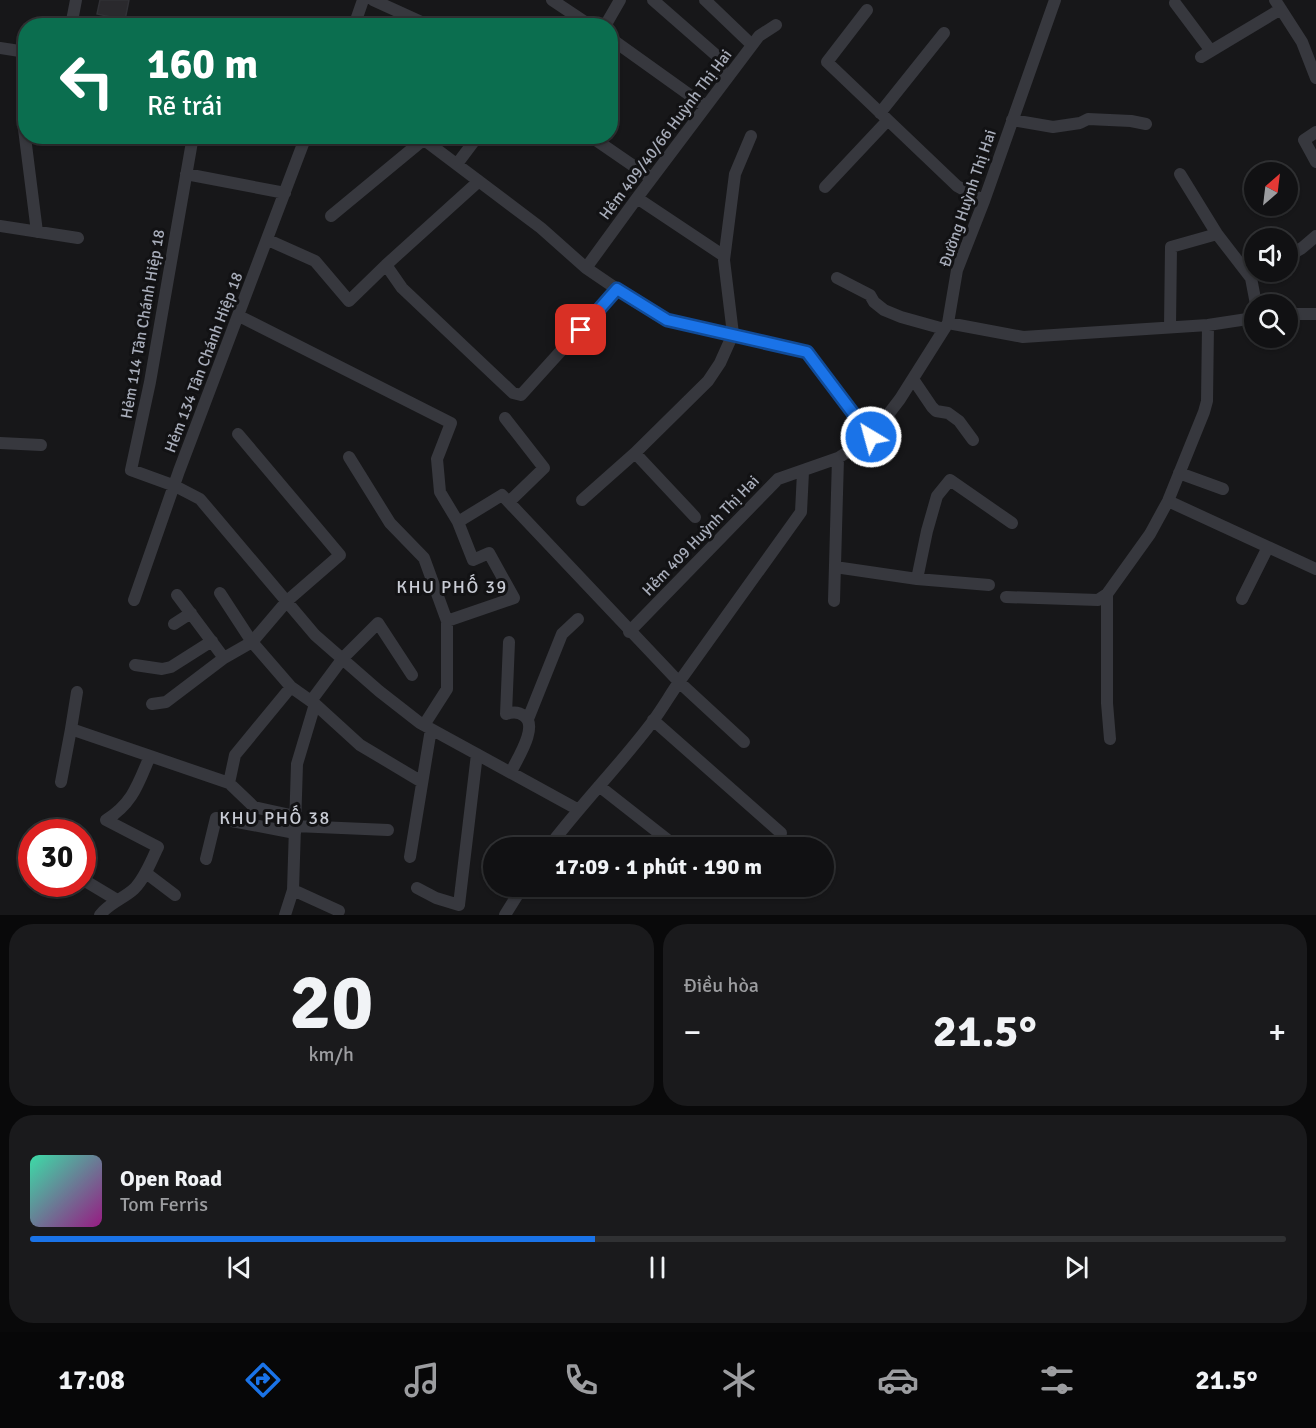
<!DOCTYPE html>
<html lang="vi">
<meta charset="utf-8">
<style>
body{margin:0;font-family:Signika,sans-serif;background:#1a1a1c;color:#f1f3f6;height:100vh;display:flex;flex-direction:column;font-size:22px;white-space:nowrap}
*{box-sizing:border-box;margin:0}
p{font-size:20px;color:#9c9da0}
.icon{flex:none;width:33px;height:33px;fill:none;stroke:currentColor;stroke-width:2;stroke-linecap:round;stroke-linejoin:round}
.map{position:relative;height:915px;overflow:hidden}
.drawer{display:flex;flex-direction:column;gap:9px;padding:9px;background:#09090a;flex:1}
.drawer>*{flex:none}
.banner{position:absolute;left:18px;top:18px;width:600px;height:126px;border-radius:24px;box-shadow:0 2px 4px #0004,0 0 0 2px #303133;background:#0b6e4f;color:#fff;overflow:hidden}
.needle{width:39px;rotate:28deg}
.fabs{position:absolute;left:1244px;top:162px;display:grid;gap:12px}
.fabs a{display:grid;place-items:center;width:54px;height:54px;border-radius:50%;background:#111113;box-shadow:0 2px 4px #0004,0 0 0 2px #303133;font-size:30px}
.speed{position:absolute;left:18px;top:819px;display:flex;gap:12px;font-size:30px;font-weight:700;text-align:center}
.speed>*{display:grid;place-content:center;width:78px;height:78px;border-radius:50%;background:#111113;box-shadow:0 2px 4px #0004,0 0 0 2px #303133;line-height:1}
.speed .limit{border:9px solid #d22;background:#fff;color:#111}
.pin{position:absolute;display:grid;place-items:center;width:51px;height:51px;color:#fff;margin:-26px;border-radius:12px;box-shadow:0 3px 9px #0006}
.me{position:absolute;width:66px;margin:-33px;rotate:323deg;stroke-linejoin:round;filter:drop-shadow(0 0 4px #0008)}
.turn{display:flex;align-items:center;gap:21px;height:126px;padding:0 30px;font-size:27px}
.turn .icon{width:78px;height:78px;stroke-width:2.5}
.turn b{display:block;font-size:42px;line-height:51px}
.big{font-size:45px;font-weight:700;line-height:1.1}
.drawer .tile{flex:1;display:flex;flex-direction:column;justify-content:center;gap:9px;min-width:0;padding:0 21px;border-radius:24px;background:#1a1a1c}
.drawer .dial{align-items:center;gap:0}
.dial b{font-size:78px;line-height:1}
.song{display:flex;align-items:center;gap:18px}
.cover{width:72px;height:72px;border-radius:9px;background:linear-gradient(135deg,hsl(160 70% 55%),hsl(310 70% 35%))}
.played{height:6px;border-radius:3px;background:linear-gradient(90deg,#1a73e8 45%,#303133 45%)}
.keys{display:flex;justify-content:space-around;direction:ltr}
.heat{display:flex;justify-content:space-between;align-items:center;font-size:33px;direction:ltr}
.drawer .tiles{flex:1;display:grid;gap:9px;grid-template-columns:1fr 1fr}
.tile:last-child{grid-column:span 2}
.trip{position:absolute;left:483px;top:837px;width:351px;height:60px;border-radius:30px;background:#111113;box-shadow:0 2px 4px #0004,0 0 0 2px #303133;font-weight:700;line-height:60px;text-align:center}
.menu{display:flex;height:96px;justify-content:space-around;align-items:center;background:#070708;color:#9c9da0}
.menu .icon{width:42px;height:42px}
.menu .selected{color:#1a73e8}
.menu b{font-size:27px;color:#f1f3f6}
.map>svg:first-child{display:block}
</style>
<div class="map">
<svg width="1316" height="915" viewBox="0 0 1316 915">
<rect width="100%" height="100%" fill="#171719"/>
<path fill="#2a292d" stroke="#303035" stroke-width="1.5" d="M 100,0 L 129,0 L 125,20 L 97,14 Z"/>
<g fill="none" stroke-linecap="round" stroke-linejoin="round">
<path stroke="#37383e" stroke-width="12" d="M 373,0 L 430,26
M 552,0 L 591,26
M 653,0 L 717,56 L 725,79
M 705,0 L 752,45
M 1275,0 L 1302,42 L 1316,78
M 1175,3 L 1211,51
M 867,10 L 827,62 L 957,186 L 984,201
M 71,26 L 76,0
M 354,26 L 363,0
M 605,26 L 620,0
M 610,38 L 705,106
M 0,48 L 26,52
M 1201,57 L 1281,9
M 880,113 L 944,33
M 1012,120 L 1053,127 L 1080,123 L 1088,119 L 1131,121 L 1146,124
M 24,129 L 37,232
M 1316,132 L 1304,140 L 1316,162
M 193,136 L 150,382 L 131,470 L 175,486 L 200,499 L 315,635 L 379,691 L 420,723 L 577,809
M 419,136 L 541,228 L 586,268 L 636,302 L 667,320 L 807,352 L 871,437
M 590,136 L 651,178
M 457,164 L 478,136
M 186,174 L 285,193
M 1180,174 L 1217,234 L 1251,278 L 1256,304
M 825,187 L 888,120
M 637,198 L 724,256
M 331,216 L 423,140
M 0,226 L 78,238
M 268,240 L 315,261 L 349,301 L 386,265 L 402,288 L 513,393 L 521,395 L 617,289
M 1287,257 L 1302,248 L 1316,236
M 386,265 L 479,181
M 586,268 L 637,198 L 759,36 L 776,25
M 837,278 L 870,295 L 874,302 L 884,310 L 901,317 L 944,329
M 1287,314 L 1316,314
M 239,316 L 451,423 L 437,459 L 440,492 L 458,522 L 502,495 L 679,682 C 670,695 662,709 653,721 C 620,765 581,804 548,848
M 948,323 L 1023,337 L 1208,325 L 1254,318
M 1170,327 L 1171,247 L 1217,234
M 913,379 L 932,407 L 936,411 L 948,413 L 959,421 L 973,440
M 505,418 L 544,468 L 509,502
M 0,443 L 41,445
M 635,453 L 695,517
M 349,457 L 390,523 L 424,558 L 447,621 L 447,689 L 424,725
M 1179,473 L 1223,489
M 582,500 L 635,453 L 708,381 L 720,363 L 733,334 L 724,260 L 735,174 L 751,136
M 1168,501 L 1316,569
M 835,567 L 917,579 L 989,585
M 917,579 L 927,531 L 937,496 L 950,480 L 1012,523
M 220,593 L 252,642 L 291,687 L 315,704 L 360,745 L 422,782
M 177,595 L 224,658
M 1006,597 L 1098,600 L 1107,594
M 1242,599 L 1268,547
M 134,600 L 179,471 L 306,136
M 834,601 L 838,458
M 447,621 L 514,598 L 489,553 L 473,560 L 458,522
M 174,624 L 191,613
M 629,632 L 778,479 L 838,458 L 871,437 L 900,399 L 948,323 L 957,270 L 984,201 L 1055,0
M 509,642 L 506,714 C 512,712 518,711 524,716 C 539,726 517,759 511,772
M 135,665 L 162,669 L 171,667 L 212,641
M 311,701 L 343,658 L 378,623 L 412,675
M 152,704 L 166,702 L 224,658 L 252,642 L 287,601 L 340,555 L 238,434
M 528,719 L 562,634 L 578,619
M 653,720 L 781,833
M 71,729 L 77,692
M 1110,739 L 1107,703 L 1107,594 L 1150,534 L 1168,501 L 1204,412 L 1207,401 L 1208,325
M 744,742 L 679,682 L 801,512 L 803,472
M 150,756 L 229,783 L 254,807 L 295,816
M 61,782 L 71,729 L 150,756 C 138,784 133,803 106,820 L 158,847 C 151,861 145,878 134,889 C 123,899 109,903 100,915
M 229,783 L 235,755 L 291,687
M 599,786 L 678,848
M 295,826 L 388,830
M 410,857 L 431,729
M 206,859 L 216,818 L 295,833
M 146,873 L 175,895
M 82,879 L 117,900
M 728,886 L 734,891
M 417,888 L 436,898 L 459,905 L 477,754
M 293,890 L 339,911
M 285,915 L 293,890 L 297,764 L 315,704
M 505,915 L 523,886"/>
</g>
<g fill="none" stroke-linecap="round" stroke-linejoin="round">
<defs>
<path id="route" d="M 581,330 L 617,289 L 667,320 L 807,352 L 871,437"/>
</defs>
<use href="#route" stroke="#114b97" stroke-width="15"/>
<use href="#route" stroke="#1a73e8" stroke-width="10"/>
</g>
<g text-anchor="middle" stroke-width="6" stroke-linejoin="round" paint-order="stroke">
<g font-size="16" fill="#a8adba" stroke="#121214">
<text transform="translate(665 134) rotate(-53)" y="6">Hẻm 409/40/66 Huỳnh Thị Hai</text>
<text transform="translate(967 198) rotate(-71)" y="6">Đường Huỳnh Thị Hai</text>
<text transform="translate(142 324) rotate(-80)" y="6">Hẻm 114 Tân Chánh Hiệp 18</text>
<text transform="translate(203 362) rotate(-69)" y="6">Hẻm 134 Tân Chánh Hiệp 18</text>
<text transform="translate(700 535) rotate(-46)" y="6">Hẻm 409 Huỳnh Thị Hai</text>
</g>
<g font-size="18" letter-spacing="1.5" fill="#c9ccd5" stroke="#121214">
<text x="452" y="593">KHU PHỐ 39</text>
<text x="275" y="824">KHU PHỐ 38</text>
</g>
</g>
</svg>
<div class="fabs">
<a><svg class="needle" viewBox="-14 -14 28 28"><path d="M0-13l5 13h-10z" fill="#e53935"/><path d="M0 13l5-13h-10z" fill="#9c9da0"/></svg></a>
<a><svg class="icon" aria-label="sound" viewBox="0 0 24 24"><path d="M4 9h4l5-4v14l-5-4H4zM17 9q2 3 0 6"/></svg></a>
<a><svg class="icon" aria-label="search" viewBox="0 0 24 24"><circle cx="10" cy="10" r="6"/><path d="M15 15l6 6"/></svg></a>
</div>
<div class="speed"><div class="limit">30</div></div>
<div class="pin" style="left:581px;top:330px;background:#d93025"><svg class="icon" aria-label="arrive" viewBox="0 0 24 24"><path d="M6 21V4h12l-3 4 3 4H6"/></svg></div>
<svg class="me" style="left:871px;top:437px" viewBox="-20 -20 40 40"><circle r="17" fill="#1a73e8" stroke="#fff" stroke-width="3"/><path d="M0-11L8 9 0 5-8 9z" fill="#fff"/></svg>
<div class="trip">17:09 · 1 phút · 190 m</div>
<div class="banner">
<div class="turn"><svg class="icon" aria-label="left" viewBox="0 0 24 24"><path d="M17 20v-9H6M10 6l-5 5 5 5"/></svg><div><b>160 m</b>Rẽ trái</div></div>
</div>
</div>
<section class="drawer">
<div class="tiles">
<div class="tile dial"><b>20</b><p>km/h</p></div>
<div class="tile"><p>Điều hòa</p>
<div class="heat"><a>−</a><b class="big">21.5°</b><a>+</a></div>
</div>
<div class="tile">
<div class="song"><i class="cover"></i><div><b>Open Road</b><p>Tom Ferris</p></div></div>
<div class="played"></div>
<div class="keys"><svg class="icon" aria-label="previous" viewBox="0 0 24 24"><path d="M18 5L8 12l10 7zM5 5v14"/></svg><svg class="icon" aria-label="pause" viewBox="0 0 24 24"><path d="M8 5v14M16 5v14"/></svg><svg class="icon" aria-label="next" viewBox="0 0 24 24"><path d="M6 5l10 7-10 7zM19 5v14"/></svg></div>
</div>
</div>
</section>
<nav class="menu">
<b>17:08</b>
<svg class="icon selected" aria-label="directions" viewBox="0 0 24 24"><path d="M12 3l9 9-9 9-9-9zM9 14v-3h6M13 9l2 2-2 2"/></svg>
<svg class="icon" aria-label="music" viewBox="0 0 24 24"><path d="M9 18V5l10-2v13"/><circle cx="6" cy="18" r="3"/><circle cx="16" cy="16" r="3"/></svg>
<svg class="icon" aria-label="phone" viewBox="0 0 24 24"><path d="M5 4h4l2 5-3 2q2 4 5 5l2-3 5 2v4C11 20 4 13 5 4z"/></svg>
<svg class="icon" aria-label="climate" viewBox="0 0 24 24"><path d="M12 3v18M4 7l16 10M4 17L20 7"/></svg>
<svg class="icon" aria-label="car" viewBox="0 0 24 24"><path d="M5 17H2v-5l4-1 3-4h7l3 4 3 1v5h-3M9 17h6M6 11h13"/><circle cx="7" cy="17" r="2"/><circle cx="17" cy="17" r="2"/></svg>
<svg class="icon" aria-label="filters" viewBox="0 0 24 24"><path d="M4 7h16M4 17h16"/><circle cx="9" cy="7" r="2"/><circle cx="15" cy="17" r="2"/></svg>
<b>21.5°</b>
</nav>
